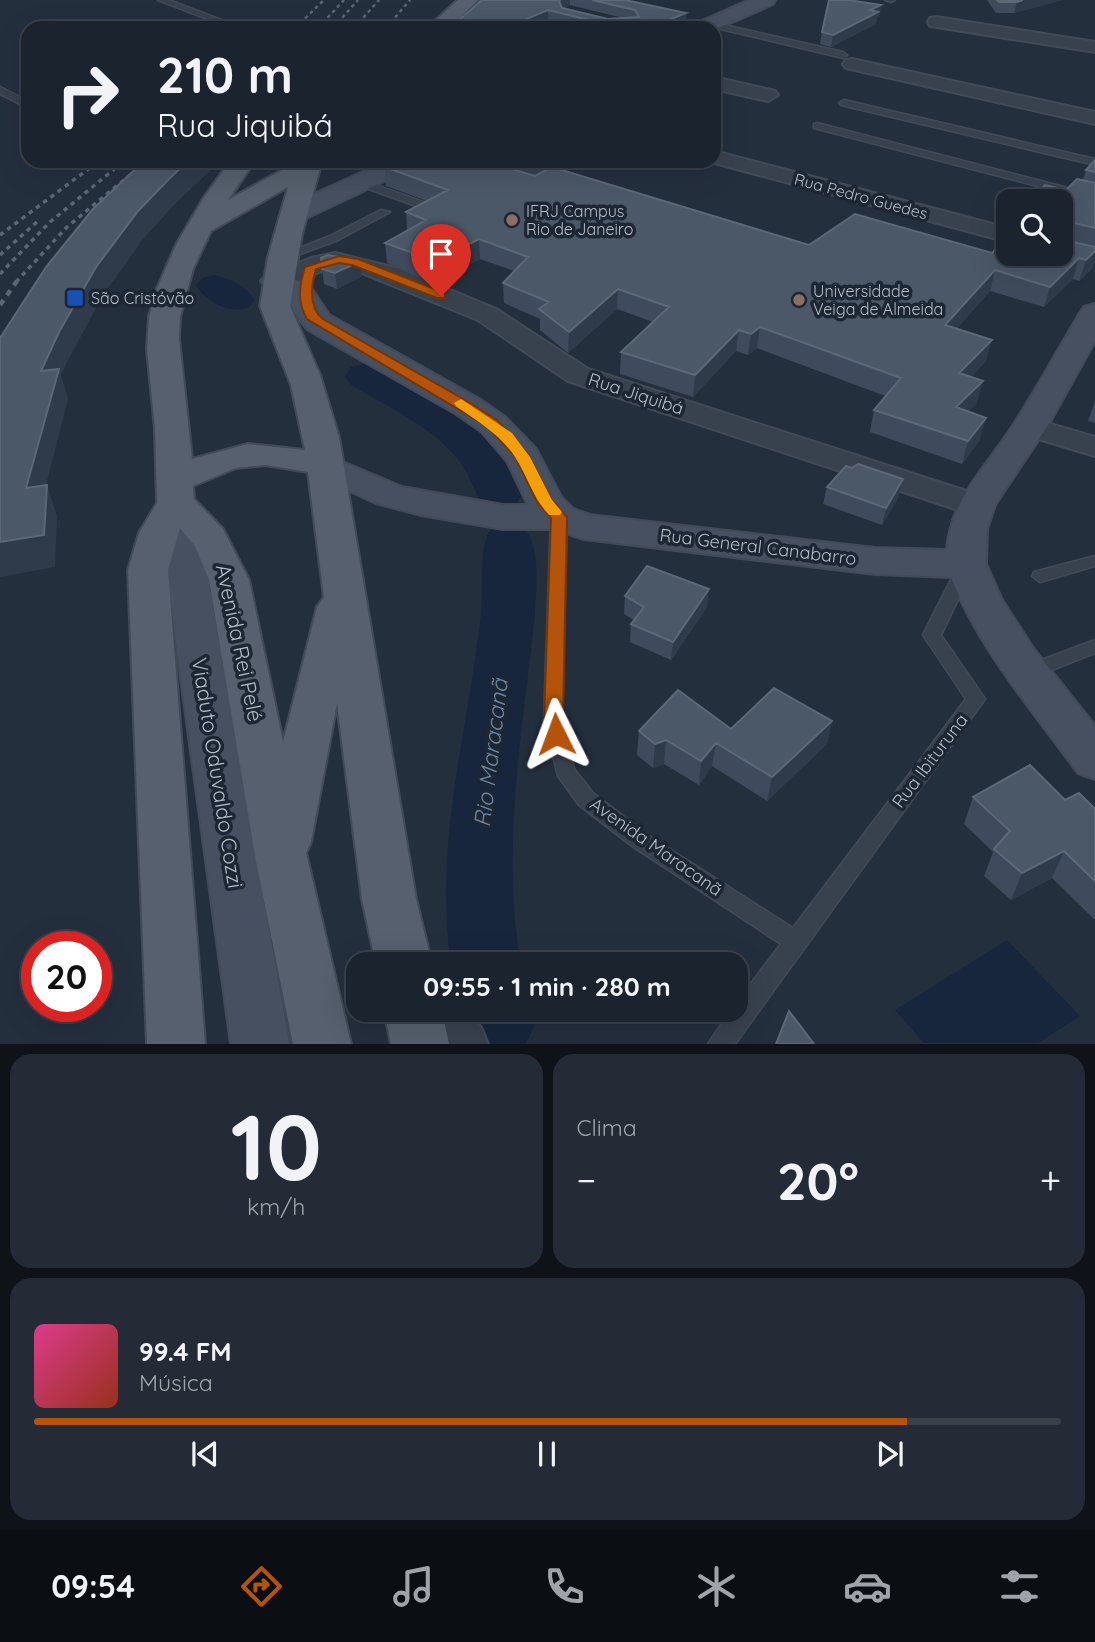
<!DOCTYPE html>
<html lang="pt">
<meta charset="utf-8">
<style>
body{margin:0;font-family:Quicksand,sans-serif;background:#242b36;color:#f1f3f6;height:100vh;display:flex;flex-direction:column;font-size:26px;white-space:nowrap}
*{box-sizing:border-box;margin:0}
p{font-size:23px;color:#a0a4aa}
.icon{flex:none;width:38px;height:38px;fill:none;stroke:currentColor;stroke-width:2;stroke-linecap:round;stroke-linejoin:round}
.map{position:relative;height:1044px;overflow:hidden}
.panel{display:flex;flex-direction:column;gap:10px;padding:10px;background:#0f1319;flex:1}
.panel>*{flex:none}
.guide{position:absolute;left:21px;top:21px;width:700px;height:147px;border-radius:21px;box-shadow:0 7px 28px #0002,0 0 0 2px #39404a;background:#1b232e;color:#f1f3f6;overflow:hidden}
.tools{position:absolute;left:996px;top:189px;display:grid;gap:14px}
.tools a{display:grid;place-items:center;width:77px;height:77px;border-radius:14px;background:#1b232e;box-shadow:0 7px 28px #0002,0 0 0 2px #39404a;font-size:35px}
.speed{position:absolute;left:21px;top:931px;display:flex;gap:14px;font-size:35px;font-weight:700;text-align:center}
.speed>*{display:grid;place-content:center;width:91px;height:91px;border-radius:50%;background:#1b232e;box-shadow:0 7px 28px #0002,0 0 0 2px #39404a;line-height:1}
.speed .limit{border:10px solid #d22;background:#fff;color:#111}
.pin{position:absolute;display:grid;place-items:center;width:60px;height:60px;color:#fff;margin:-72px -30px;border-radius:50% 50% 50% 0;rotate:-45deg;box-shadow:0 0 7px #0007}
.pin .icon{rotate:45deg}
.me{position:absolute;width:77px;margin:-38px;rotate:357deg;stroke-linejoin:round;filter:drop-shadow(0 0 5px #0008)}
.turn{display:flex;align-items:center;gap:24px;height:147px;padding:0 21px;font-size:32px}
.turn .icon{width:91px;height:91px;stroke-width:2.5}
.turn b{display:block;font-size:49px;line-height:60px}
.big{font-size:52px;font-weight:800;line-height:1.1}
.panel .card{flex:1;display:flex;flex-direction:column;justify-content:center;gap:10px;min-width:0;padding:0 24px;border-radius:21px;background:#242b36}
.panel .dial{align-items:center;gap:0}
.dial b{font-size:91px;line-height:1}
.song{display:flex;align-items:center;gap:21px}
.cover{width:84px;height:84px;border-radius:10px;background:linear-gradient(135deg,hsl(330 70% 55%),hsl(10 70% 35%))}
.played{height:7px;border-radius:4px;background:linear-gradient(90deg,#b45309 85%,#39404a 85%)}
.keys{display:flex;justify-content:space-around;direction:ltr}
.heat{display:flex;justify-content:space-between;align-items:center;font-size:38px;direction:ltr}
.panel .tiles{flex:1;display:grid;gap:10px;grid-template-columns:1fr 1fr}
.card:last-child{grid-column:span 2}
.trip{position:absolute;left:346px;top:952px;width:402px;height:70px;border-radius:21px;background:#1b232e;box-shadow:0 7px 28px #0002,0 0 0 2px #39404a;font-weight:800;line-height:70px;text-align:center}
.menu{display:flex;height:112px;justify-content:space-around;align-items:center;background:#0b0e12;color:#a0a4aa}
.menu .icon{width:49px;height:49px}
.menu .active{color:#b45309}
.menu b{font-size:32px;color:#f1f3f6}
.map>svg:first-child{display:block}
</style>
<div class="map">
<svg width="1095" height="1044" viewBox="0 0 1095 1044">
<rect width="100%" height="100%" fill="#242f3e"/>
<path fill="#17263c" d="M 1007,940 L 1080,1016 L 1038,1043 L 924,1043 L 895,1010 Z"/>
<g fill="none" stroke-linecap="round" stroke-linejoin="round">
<path fill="#17263c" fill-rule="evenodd" d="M 215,275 C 231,279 246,286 255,300 L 249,308 C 228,313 209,304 196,286 L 202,278 Z
M 366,363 C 384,368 399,377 415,386 C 463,413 500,442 523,494 L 516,504 L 499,509 L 482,504 C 473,490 470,474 459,461 C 432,426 388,407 351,385 L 345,376 L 351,367 Z
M 508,525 L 526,530 C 541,553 536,587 535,614 C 523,732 500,845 521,964 L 451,964 C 433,844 468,732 481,613 C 484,588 478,549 490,530 Z
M 459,1010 L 531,1010 L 535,1024 L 526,1044 L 470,1044 Z"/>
<defs>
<path id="lane" d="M 158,0 L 169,0 L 242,28 L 231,28 Z
M 885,0 L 895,0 L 891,2 Z
M 711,22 L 843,52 L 847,55 L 843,58 L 708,26 Z
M 0,87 L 28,101 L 28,108 L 0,94 Z
M 844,100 L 1095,159 L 1095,165 L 841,105 L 839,103 Z
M 817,123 L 1095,195 L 1095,201 L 814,128 L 814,124 Z
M 359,179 L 440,208 L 441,210 L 432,212 L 355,184 L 355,180 Z
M 381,210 L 390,212 L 338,240 L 287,259 L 279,259 L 277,257 L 330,236 Z
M 559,512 L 567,517 L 562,719 L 574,769 L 593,793 L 646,834 L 793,928 L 966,699 L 923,635 L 959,564 L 965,563 L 973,568 L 941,635 L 985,699 L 735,1044 L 708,1044 L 731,1010 L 737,1010 L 737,1002 L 781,944 L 632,846 L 579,805 L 558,776 L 544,719 L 551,517 Z
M 1095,556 L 1095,566 L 1040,582 L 1032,576 L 1034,572 Z
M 1095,640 L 1095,653 L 1029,679 L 1023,677 L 1020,672 L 1023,667 Z"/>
<path id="street" d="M 936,17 L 1095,42 L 1095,52 L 930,26 L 928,22 L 930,18 Z
M 852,59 L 1095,112 L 1095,124 L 846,68 L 843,64 L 846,60 Z
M 714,77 L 775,91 L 778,95 L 768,101 L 714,89 Z
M 714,151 L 1008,228 L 1008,242 L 707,161 L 714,161 Z
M 496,161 L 529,161 L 593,181 L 596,186 L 593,191 L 577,191 L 499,166 Z
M 335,253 L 400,269 L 496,309 L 588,369 L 988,498 L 992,505 L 988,512 L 976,515 L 964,512 L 568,381 L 478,320 L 359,272 L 330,268 L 276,289 L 267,286 L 263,281 L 267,276 L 311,258 Z
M 1030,418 L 1095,437 L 1095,456 L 1019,433 L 1015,427 L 1019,421 Z
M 407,1010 L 465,1010 L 481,1027 L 488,1044 L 430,1044 L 414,1026 Z"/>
<path id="secondary" d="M 750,0 L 775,0 L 773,4 L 714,30 L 692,28 L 695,24 Z
M 387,161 L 419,161 L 416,166 L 304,219 L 295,221 L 286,219 L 282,213 L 286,207 Z
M 276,272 L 310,286 L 329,315 L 479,399 L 505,417 L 536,449 L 561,497 L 573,509 L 590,515 L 875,548 L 947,550 C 951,497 987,467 1014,424 C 1037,388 1058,350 1080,313 L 1084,307 L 1095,304 L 1095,341 L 1047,427 L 995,505 L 987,529 L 986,564 L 1002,600 L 1033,648 L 1095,726 L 1095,779 L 1078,773 C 1033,711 979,649 951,577 L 875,574 L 584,539 L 554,529 L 503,529 L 421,515 L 376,503 L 313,474 L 308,466 L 313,458 L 326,455 L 402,487 L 503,505 L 528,505 L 507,461 L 481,431 L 455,413 L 307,329 L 294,312 L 287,297 L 266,287 L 261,281 L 266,275 Z
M 176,491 L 189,495 L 195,503 L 289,1044 L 231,1044 L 157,503 L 163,495 Z"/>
<path id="primary" d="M 458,0 L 478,0 L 449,28 L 427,28 Z
M 230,161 L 255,161 L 228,200 L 298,161 L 322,161 L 302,234 L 290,306 L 320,375 L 339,437 L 416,899 L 432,964 L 376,964 L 362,899 L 337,703 L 311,842 L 306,853 L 351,1044 L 293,1044 L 256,861 L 209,580 L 195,546 L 180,528 L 168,570 L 205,1044 L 147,1044 L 128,570 L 139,533 L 157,503 L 155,429 L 147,349 L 149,317 L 155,293 L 176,245 L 203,199 ZM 288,187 L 268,257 L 260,306 L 291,385 L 305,450 L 248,444 L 192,459 L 179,339 L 180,317 L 193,269 L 211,231 ZM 265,465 L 308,472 L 324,597 L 317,607 L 283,742 L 249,580 L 223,529 L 194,499 L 193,486 L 236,468 Z
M 384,1010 L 442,1010 L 449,1044 L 391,1044 Z"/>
</defs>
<use href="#lane" stroke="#414a57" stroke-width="3"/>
<use href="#street" stroke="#414a57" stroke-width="4"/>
<use href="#secondary" stroke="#414a57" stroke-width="4"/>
<use href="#primary" stroke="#414a57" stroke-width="4"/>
<use href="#lane" fill="#38414e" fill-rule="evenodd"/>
<use href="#street" fill="#38414e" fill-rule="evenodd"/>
<use href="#secondary" fill="#465061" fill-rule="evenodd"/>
<use href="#primary" fill="#56606e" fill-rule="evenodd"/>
<path stroke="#5a6575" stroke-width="2.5" stroke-dasharray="3.5 3.5" stroke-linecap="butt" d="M 295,28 L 324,0
M 318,28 L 344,0
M 333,28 L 358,0
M 354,28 L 379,0
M 386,28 L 410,0"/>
<path stroke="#5a6575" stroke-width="3.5" stroke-dasharray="4.5 4.5" stroke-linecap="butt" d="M 0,235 L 99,161
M 0,255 L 39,220
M 0,274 L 50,222 L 124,161
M 16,282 L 67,227 L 147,161"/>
<path stroke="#5a6575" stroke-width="4.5" stroke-dasharray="6 6" stroke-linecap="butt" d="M 0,305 L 17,281"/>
</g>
<path fill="#3f4b5c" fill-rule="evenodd" d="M 482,0 L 625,0 L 686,13 L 685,24 L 676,28 L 577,28 L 548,21 L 459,26 L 459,20 ZM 570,5 L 623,18 L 608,19 L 565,8 Z
M 987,0 L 1062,0 L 1014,13 L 996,13 Z
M 881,5 L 879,16 L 877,17 L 876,24 L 831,47 L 820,44 L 822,32 Z
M 1095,160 L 1095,258 L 1092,268 L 1079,281 L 1073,279 L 1044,307 L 990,291 L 956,329 L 986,361 L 971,377 L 977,403 L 968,411 L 980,440 L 962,464 L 870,432 L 874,410 L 885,396 L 757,348 L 748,355 L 736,351 L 693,397 L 620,374 L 621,352 L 653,322 L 617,309 L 568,353 L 540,330 L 540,319 L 504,303 L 503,283 L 514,271 L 480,259 L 436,281 L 387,263 L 385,243 L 407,230 L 406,212 L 427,201 L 386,186 L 385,167 L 396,161 L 495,161 L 495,164 L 535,176 L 809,245 L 992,253 L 1060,201 L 1066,190 L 1083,180 L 1086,170 Z
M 321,258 L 362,276 L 337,289 L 324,284 Z
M 1095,401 L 1095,423 L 1088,421 Z
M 827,487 L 899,496 L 882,525 L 823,504 Z
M 625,596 L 707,607 L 671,660 L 630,642 L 631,624 L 634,620 L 624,614 Z
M 832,721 L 827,744 L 767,801 L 712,766 L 699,785 L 664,764 L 653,768 L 637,755 L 639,731 L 731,729 Z
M 973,797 L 1065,800 L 1095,809 L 1095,920 L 1052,878 L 1011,900 L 984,876 L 993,852 L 964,824 Z"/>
<path fill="#2f3b4b" d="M 560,0 L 570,0 L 570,5 L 559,12 L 559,1 Z
M 1023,0 L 1062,0 L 1014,13 L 1017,2 Z
M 881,5 L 879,16 L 877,17 L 876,24 L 831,47 L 833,35 L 870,10 Z
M 548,10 L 548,21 L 532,28 L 505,28 Z
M 686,13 L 685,24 L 676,28 L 649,28 Z
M 188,161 L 220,161 L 174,205 L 144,238 L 103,295 L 67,362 L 61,375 L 68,399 L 37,520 L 26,488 L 41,371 L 59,332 L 96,267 L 138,211 L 169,179 Z
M 1066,221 L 1061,240 L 1060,232 L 1063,223 Z
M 479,239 L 480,259 L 436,281 L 435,261 Z
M 1095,251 L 1095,258 L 1092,268 L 1079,281 L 1086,260 Z
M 1079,258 L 1073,279 L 1044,307 L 1050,287 Z
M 361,261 L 362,276 L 337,289 L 335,273 Z
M 995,270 L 990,291 L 941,347 L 945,325 Z
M 618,289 L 617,309 L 568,353 L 569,332 Z
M 760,327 L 757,348 L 748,355 L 751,334 Z
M 739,330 L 736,351 L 693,397 L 695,375 Z
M 992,340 L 986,361 L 954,394 L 959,373 Z
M 983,381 L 977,403 L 950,429 L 956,407 Z
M 986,418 L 980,440 L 962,464 L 968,441 Z
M 903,479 L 899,496 L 882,525 L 886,508 Z
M 47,485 L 57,516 L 55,567 L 0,577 L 0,542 Z
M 709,589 L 707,607 L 671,660 L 673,642 Z
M 832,721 L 827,744 L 767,801 L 772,777 Z
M 666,740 L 664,764 L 653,768 L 655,744 Z
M 716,743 L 712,766 L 699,785 L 701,761 Z
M 1064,851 L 1052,878 L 1011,900 L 1022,873 Z"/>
<path fill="#4b5868" stroke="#5c6777" stroke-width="2" d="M 482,0 L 560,0 L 559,1 L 562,8 L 608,19 L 639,17 L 635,10 L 592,0 L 625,0 L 686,13 L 649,28 L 622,28 L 548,10 L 505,28 L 456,28 L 464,21 L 459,20 Z
M 829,0 L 848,0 L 881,5 L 870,10 L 878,12 L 833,35 L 822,32 Z
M 997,0 L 1023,0 L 1017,2 L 999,2 Z
M 1095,160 L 1095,172 L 1086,170 Z
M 144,161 L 188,161 L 169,179 L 138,211 L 96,267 L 59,332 L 41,371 L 59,369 L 26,488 L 47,485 L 44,535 L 0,542 L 0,338 L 46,267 L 93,209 Z
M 396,161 L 484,161 L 535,176 L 552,167 L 809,245 L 855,214 L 992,253 L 1008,237 L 1008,254 L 1060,254 L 1060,239 L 1095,247 L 1095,251 L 1086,260 L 1079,258 L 1050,287 L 995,270 L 945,325 L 992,340 L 959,373 L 983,381 L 956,407 L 986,418 L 968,441 L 874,410 L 901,378 L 760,327 L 751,334 L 739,330 L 695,375 L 621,352 L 669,307 L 618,289 L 569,332 L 539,309 L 549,302 L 503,283 L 528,257 L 479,239 L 435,261 L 385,243 L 426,220 L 406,212 L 448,190 L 385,167 Z
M 1077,179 L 1095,183 L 1095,228 L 1066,221 L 1063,223 L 1063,232 L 1060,232 L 1060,201 L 1029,201 L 1045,185 L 1066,190 Z
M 328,255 L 361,261 L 335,273 L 322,269 L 321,258 Z
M 858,464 L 903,479 L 886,508 L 827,487 L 846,466 L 852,468 Z
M 647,566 L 709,589 L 673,642 L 631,624 L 644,607 L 625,596 Z
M 774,688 L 832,721 L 772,777 L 716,743 L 701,761 L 666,740 L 655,744 L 639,731 L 678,690 L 731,729 Z
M 1030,765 L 1065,800 L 1079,793 L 1095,809 L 1095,881 L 1064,851 L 1022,873 L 994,849 L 1010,831 L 973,797 Z
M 789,1011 L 814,1044 L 776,1044 Z"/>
<path fill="#b45309" stroke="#753606" stroke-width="2" d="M 339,256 L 358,259 L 445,293 L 445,298 L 437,298 L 352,265 L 339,263 L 316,269 C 311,286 308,307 323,319 L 472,404 L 498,421 L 528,454 L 552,500 L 567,517 L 563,719 L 565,734 L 562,739 L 556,741 L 549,739 L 544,719 L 551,518 L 537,502 L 516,458 L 488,427 L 307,319 C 297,302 299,285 305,267 Z"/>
<path fill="#f59e0b" d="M 461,399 L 512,433 L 530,457 L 552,500 L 562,512 L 560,515 L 549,515 C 533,498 528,477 515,457 C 501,435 477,421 456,406 L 454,403 Z"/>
<g fill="#8d6e63" stroke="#1d2633" stroke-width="2.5">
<circle cx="512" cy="220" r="7"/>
<circle cx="799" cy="300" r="7"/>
</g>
<rect fill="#1a4fb4" stroke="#1d2633" stroke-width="2.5" x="66" y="289" width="18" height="18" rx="3.5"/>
<g text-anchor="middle" stroke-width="7" stroke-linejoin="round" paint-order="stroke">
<g font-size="16" fill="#b4bcc9" stroke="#1d2633">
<text transform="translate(861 196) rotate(15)" y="6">Rua Pedro Guedes</text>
</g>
<g font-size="16" fill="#b4bcc9" stroke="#1d2633" text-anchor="start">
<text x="526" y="217">IFRJ Campus<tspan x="526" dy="18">Rio de Janeiro</tspan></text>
<text x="813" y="297">Universidade<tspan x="813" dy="18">Veiga de Almeida</tspan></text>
<text x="91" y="304">São Cristóvão</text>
</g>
<g font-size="18" fill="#b4bcc9" stroke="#1d2633">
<text transform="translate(636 394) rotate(18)" y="6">Rua Jiquibá</text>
<text transform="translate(758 547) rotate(7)" y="6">Rua General Canabarro</text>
<text transform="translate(930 761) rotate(-53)" y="6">Rua Ibituruna</text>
<text transform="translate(656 847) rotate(35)" y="6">Avenida Maracanã</text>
</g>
<g font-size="21" fill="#b4bcc9" stroke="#1d2633">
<text transform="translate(239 643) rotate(78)" y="7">Avenida Rei Pelé</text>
<text transform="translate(217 773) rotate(81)" y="7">Viaduto Oduvaldo Cozzi</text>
</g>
<g font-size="23" font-style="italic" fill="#6d86a8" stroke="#1d2633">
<text transform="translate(491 753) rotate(-83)" y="8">Rio Maracanã</text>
</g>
</g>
</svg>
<div class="tools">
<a><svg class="icon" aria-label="search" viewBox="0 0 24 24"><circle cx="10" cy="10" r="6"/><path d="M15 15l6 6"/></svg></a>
</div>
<div class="speed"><div class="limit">20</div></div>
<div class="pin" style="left:441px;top:296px;background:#d93025"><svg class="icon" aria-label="arrive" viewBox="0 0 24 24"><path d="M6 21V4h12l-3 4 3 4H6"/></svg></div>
<svg class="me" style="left:556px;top:734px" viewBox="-20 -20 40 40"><path d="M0-17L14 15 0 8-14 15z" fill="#b45309" stroke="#fff" stroke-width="4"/></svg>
<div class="trip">09:55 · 1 min · 280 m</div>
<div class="guide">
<div class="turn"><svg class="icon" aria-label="right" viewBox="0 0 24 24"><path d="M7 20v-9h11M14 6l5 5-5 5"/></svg><div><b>210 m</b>Rua Jiquibá</div></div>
</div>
</div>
<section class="panel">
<div class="tiles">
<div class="card dial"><b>10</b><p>km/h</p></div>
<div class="card"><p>Clima</p>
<div class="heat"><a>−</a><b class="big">20°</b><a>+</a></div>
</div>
<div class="card">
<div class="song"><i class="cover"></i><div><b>99.4 FM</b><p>Música</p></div></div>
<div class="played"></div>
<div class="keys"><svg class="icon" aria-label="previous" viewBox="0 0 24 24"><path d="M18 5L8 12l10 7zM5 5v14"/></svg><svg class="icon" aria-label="pause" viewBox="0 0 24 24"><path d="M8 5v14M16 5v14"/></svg><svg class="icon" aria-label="next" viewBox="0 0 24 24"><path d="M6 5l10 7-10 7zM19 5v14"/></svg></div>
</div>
</div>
</section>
<nav class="menu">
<b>09:54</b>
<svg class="icon active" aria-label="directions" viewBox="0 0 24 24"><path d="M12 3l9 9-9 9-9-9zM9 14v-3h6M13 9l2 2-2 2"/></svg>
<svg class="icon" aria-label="music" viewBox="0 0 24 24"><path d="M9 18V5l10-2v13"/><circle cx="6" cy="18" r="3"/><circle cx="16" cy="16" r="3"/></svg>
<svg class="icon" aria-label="phone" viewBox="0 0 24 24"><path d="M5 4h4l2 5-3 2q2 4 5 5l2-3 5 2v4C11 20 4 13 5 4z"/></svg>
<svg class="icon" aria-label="climate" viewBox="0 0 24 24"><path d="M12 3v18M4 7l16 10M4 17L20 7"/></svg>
<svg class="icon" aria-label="car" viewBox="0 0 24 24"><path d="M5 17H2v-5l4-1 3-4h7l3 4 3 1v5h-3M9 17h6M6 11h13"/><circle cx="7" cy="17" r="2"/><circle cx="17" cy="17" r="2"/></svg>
<svg class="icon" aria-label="filters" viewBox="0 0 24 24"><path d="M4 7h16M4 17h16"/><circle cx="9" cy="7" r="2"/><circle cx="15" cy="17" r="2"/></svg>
</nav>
